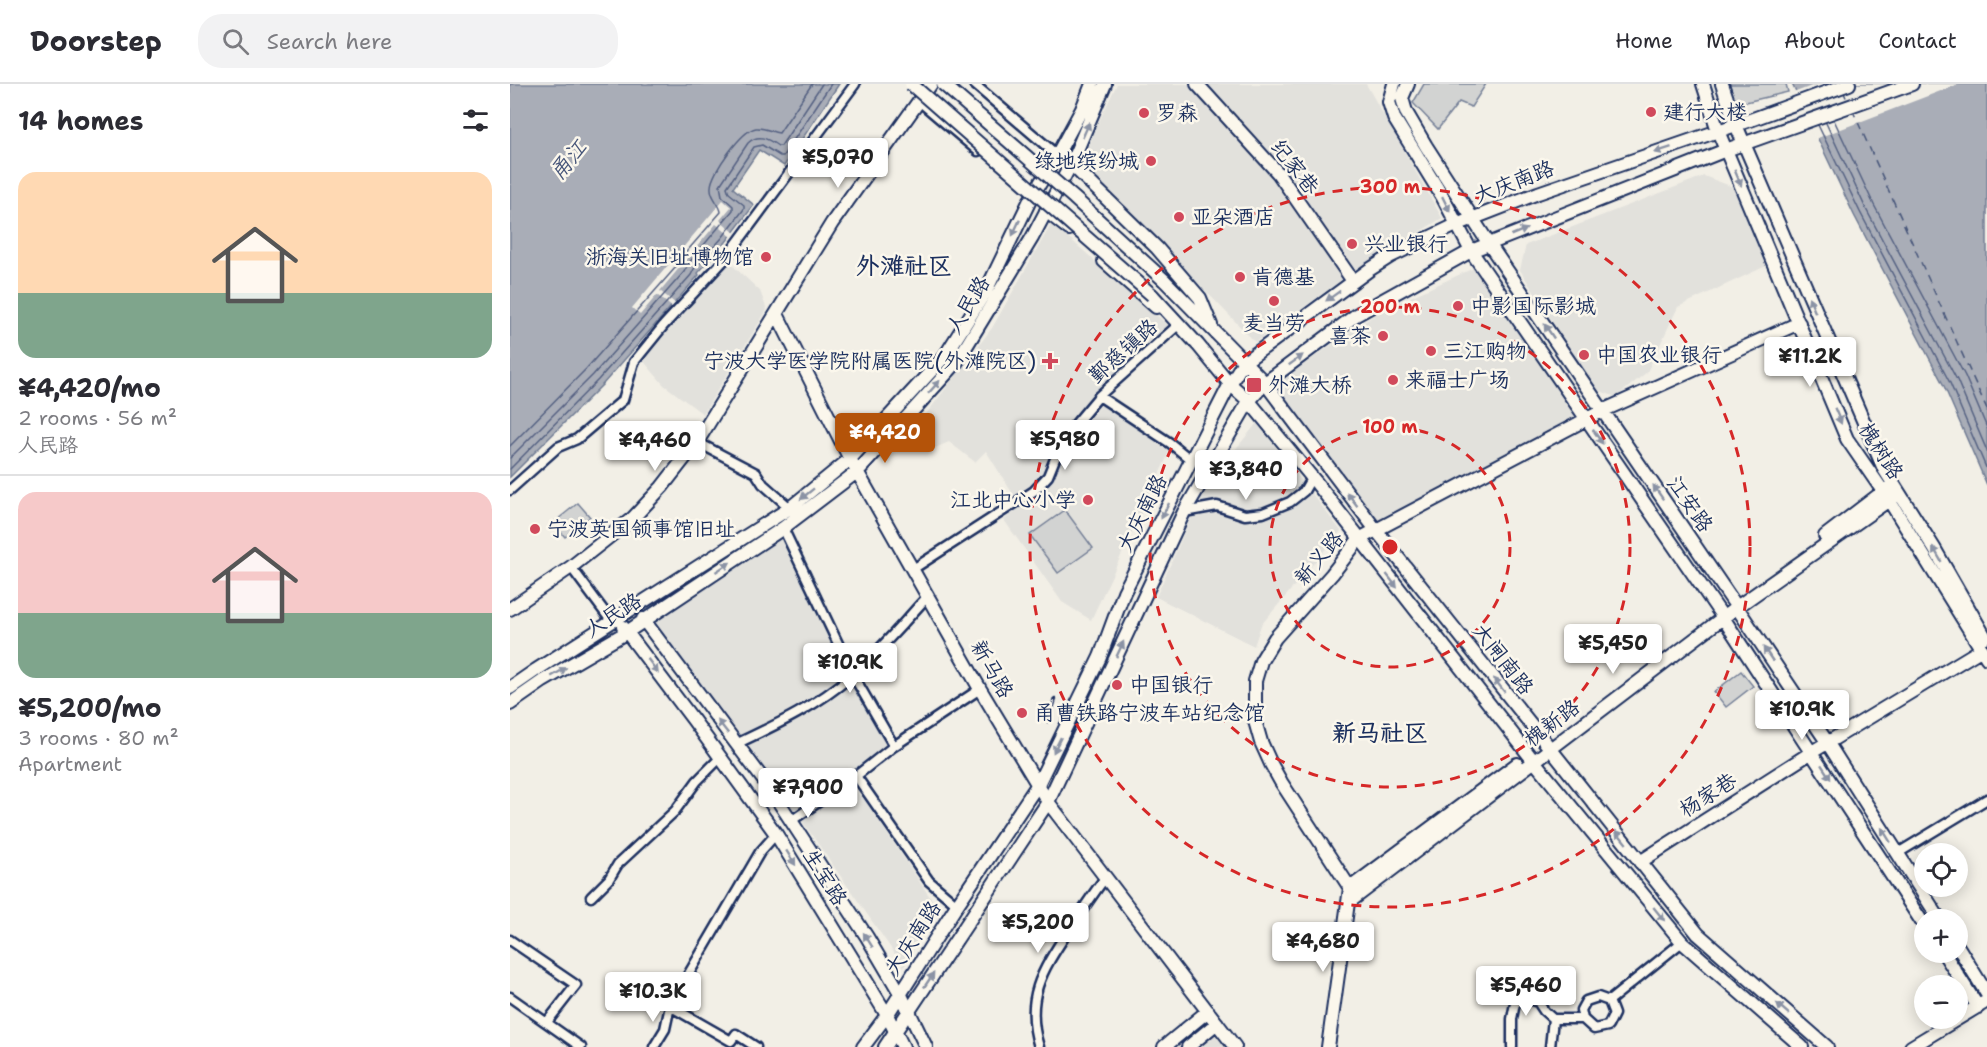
<!DOCTYPE html>
<html lang="en">
<head>
<meta charset="utf-8">
<style>
  body { margin:0; font-family:"Shantell Sans","LXGW WenKai TC",sans-serif; background:#f2f2f3; color:#2b2b33; height:100vh; display:flex; flex-direction:column; font-size:22px; white-space:nowrap }
  * { box-sizing:border-box; margin:0 }
  p { font-size:20px; color:#7c7c81 }
  .icon { flex:none; width:33px; height:33px; fill:none; stroke:currentColor; stroke-width:2; stroke-linecap:round; stroke-linejoin:round }
  .map { position:relative; flex:1; overflow:hidden }
  .side { display:flex; flex-direction:column; background:#fff; width:510px }
  .side>* { flex:none }
  .tools { position:absolute; left:1404px; top:759px; display:grid; gap:12px }
  .tools a { display:grid; place-items:center; width:54px; height:54px; border-radius:50%; background:#fff; box-shadow:0 3px 15px #0003; font-size:30px }
  .price { position:absolute; translate:-50% -51px; padding:0 14px; border-radius:6px; background:#fff; color:#222; font-size:20px; line-height:39px; filter:drop-shadow(0 2px 3px #0008) }
  .price::after { content:''; position:absolute; left:50%; top:36px; width:18px; height:14px; margin-left:-9px; background:inherit; clip-path:polygon(0 0,100% 0,50% 100%) }
  .price.current { background:#b45309; color:#fff }
  ul { padding:0; list-style:none }
  li { display:grid; align-content:center; gap:12px; height:318px; padding:0 18px }
  li+li { border-top:2px solid #e1e1e2 }
  li span { display:grid; place-items:center; height:186px; border-radius:18px; color:#555 }
  li>.icon { margin-inline-start:auto }
  span .icon { width:108px; height:108px; fill:#fffc; stroke-width:1 }
  li b { font-size:26px }
  h2 { display:flex; justify-content:space-between; align-items:center; height:72px; padding:0 18px; font-size:26px }
  header { display:flex; align-items:center; gap:36px; box-sizing:border-box; height:84px; padding:0 30px; background:#fff; border-bottom:2px solid #e1e1e2 }
  header strong { font-size:28px }
  nav { display:flex; gap:33px; margin-inline-start:auto; font-size:21px }
  .search { width:420px; height:54px; background:#f2f2f3; display:flex; align-items:center; gap:15px; box-sizing:border-box; padding:0 21px; border-radius:24px; color:#7c7c81; font-size:22px }
  main { display:flex; flex:1; min-height:0 }
  .map>svg:first-child { display:block }
  .built { fill:#e2e1dc }
  .green { fill:#d2d3d2; stroke:#768198; stroke-width:1.5 }
  .water { fill:#a9adb7; stroke:#707b93; stroke-width:1.5 }
  .pier { fill:#f2efe6 }
  .lines { fill:none; stroke-linecap:round; stroke-linejoin:round }
  .shore { stroke:#546182; stroke-width:1.5 }
  .ferry { stroke:#465579; stroke-width:1.5; stroke-dasharray:8 6; stroke-linecap:butt }
  .street-casing { stroke:#1b2f5e; stroke-width:13 }
  .secondary-casing { stroke:#1b2f5e; stroke-width:16 }
  .primary-casing { stroke:#1b2f5e; stroke-width:16 }
  .street { stroke:#fbf7ec; stroke-width:8 }
  .secondary { stroke:#fbf7ec; stroke-width:12 }
  .primary { stroke:#fbf7ec; stroke-width:12 }
  .rail-casing { stroke:#1b2f5e; stroke-width:4.5 }
  .rail { stroke:#fbf7ec; stroke-width:2; stroke-dasharray:7; stroke-linecap:butt }
  .primary-bridge-casing { stroke:#1b2f5e; stroke-width:16; stroke-linecap:butt }
  .primary-bridge { stroke:#fbf7ec; stroke-width:12 }
  .oneway { fill:#8b93a5 }
  .ring { fill:none; stroke:#d62828; stroke-width:3; stroke-dasharray:10 8 }
  .poi-dot { fill:#d1495b; stroke:#fbf7ec; stroke-width:2 }
  .labels { text-anchor:middle; dominant-baseline:central; stroke-width:5; stroke-linejoin:round; paint-order:stroke }
  .poi-label { font-size:21px; fill:#1b2f5e; stroke:#fbf7ec; text-anchor:start }
  .street-label { font-size:21px; fill:#1b2f5e; stroke:#fbf7ec }
  .water-label { font-size:22px; font-style:italic; fill:#465579; stroke:#fbf7ec }
  .quarter-label { font-size:24px; font-weight:bold; fill:#1b2f5e; stroke:#fbf7ec }
  .centre { fill:#d62828; stroke:#fbf7ec; stroke-width:3 }
  .ring-label { font-size:18px; text-anchor:middle; font-weight:bold; fill:#d62828; stroke:#fbf7ec; stroke-width:5; stroke-linejoin:round; paint-order:stroke }
</style>
</head>
<body>
<header>
<strong>Doorstep</strong>
<div class="search"><svg class="icon" aria-label="search" viewBox="0 0 24 24"><circle cx="10" cy="10" r="6"/><path d="M15 15l6 6"/></svg>Search here</div>
<nav><a>Home</a><a>Map</a><a>About</a><a>Contact</a></nav>
</header>
<main>
<section class="side">
<h2>14 homes<svg class="icon" aria-label="filters" viewBox="0 0 24 24"><path d="M4 7h16M4 17h16"/><circle cx="9" cy="7" r="2"/><circle cx="15" cy="17" r="2"/></svg></h2>
<ul>
<li><span style="background:linear-gradient(#ffd9b3 65%,#7fa58c 0)"><svg class="icon" aria-label="home" viewBox="0 0 24 24"><path d="M3 11l9-7 9 7M6 9v11h12V9"/></svg></span><div><b>¥4,420/mo</b><p>2 rooms · 56 m²</p><p>人民路</p></div></li>
<li><span style="background:linear-gradient(#f6c9c9 65%,#7fa58c 0)"><svg class="icon" aria-label="home" viewBox="0 0 24 24"><path d="M3 11l9-7 9 7M6 9v11h12V9"/></svg></span><div><b>¥5,200/mo</b><p>3 rooms · 80 m²</p><p>Apartment</p></div></li>
</ul>
</section>
<div class="map">
<svg width="1477" height="963" viewBox="0 0 1477 963">
  <rect width="100%" height="100%" fill="#f2efe6"/>
  <filter id="ink" filterUnits="userSpaceOnUse"><feTurbulence type="fractalNoise" baseFrequency=".0167" numOctaves="2"/><feDisplacementMap in="SourceGraphic" scale="12" xChannelSelector="R" yChannelSelector="G"/><feConvolveMatrix kernelMatrix="1 2 1 2 8 2 1 2 1" color-interpolation-filters="sRGB"/></filter>
  <g filter="url(#ink)">
    <path class="built" d="M607,0H856L932,134L833,195L745,258L660,170L568,81Z
      M1194,92L1223,103L1256,182L1168,223L1137,288L1106,313L1085,305L1010,186L1016,161Z
      M542,139L661,244L551,355L537,391L506,415L476,367L465,378L439,358L425,364L407,342L482,244Z
      M220,179L250,207L257,226L193,330L154,301L131,274Z
      M966,183L1070,334L868,441L766,300L870,227Z
      M593,319L660,367L581,536L552,518L494,436L543,396L553,366Z
      M747,339L831,447L751,541L744,562L646,513L694,404Z
      M271,452L346,608L377,660L366,672L333,693L356,718L426,822L394,883L290,734L139,535Z
      M705,944L719,963H683Z"/>
    <path class="green" d="M914,0H976L961,23L949,18L928,45L903,19Z
      M1216,0H1276L1278,8L1223,21Z
      M68,419L80,433L55,453L43,439Z
      M555,426L583,464L548,489L520,451Z
      M1231,587L1243,602L1216,623L1204,608Z"/>
    <path class="water" d="M0,0H329L274,82L249,66L223,104L244,121L216,158L188,189L189,191L93,300L0,393Z
      M1282,0H1477V401L1434,302L1344,131Z"/>
    <path class="pier" d="M1307,0H1449L1305,55L1283,9Z
      M213,116L221,123L210,136L225,149L222,153L206,140L150,207L166,220L163,224L147,211L130,231L122,224Z"/>
    <g class="lines">
      <path class="shore" d="M1324,36L1364,121L1455,292L1477,344
        M1316,39L1356,125L1447,296L1477,367
        M1308,41L1350,128L1440,299L1477,386
        M0,362L76,285L166,183L171,174L211,128C210,119 200,114 201,103C201,89 232,46 246,44C255,43 261,48 269,49L302,0
        M0,374L83,291L174,188L178,180L223,126V122L212,112L210,101L238,59C249,49 258,55 268,62H271L312,0
        M0,385L88,296L181,191L184,185L212,154L234,125V121L219,109L217,103L244,63L252,61L270,72H273L321,0"/>
      <path class="ferry" d="M1333,6L1337,16
        M1342,25L1477,325"/>
      <defs>
        <path id="street" d="M464,0L547,71
          M409,17L468,67
          M589,312L660,359L681,376
          M187,358L246,389L253,400L280,424
          M0,406L48,363L67,355L113,316L124,278L154,241L216,174L345,0
          M674,428L707,422L735,431L753,429L780,418L794,407L802,393
          M273,444L343,591L384,662
          M61,483L102,538
          M403,485L524,407L538,392L553,355L589,312L667,242
          M226,660C266,641 307,622 341,592C369,568 393,539 418,512
          M281,737L346,692
          M1388,769L1477,715
          M81,813L99,795L108,780L165,727L187,697L211,673
          M447,821L419,797L346,692L384,662L470,605
          M0,856L66,901L37,938
          M0,913L71,963
          M160,922L221,957L226,950L246,963
          M1073,935L1071,926L1076,917L1088,913L1099,917
          M144,963L155,945L160,922L250,768L266,750
          M529,963C514,914 532,887 558,847C570,830 582,811 595,794
          M1002,963V935L1005,919L1016,914L1028,918L1034,927L1043,935
          M1040,963L1043,935H1073L1084,945L1098,942L1104,930L1099,917L1172,858"/>
        <path id="secondary" d="M687,0L768,89L843,197
          M884,0L879,18L884,34L932,112L961,167L1210,529L1414,841
          M898,0L892,14L896,28L916,62L979,160L1224,519L1317,658L1430,836
          M1193,0L1208,47L1337,355L1379,416L1477,574
          M1212,0L1226,41L1374,385L1424,464L1475,553
          M267,230L340,375L470,605L538,718L725,963
          M1315,452L1383,400
          M0,525L61,483L123,434L152,403L187,358L322,139L421,0
          M133,535L261,706L357,853L390,909L416,963
          M113,543L184,637L266,750L377,931L393,963
          M0,604L26,586L280,424L340,375L435,272L477,205L520,116L547,71L572,25L582,0
          M0,620L33,597L117,548L273,444L348,387L446,279L522,154L561,80L595,0
          M1130,778L1302,668L1472,565
          M840,804L1007,680
          M838,819L1227,523L1389,409
          M1448,863L1477,910
          M1433,868L1468,923
          M654,963L698,927
          M678,963L707,939
          M818,963L840,804L771,698L761,680L751,658L745,637V597L751,577L765,554L822,490L849,455L1092,327L1289,239
          M1401,963L1477,917"/>
        <path id="primary" d="M561,80L647,164L690,214L701,241
          M536,127L559,145
          M594,177L646,223
          M654,196L755,299L866,446L1188,850L1317,963
          M642,211L688,261L720,300L739,317L805,397L1019,671L1172,858L1292,963
          M353,963L377,931L447,821L528,700L590,573L614,508L720,300L733,279L859,186L881,172L946,141L1028,109L1243,35L1339,0
          M375,963L538,718L674,428L739,317L755,299L846,231L961,167L1216,66L1402,0"/>
      </defs>
      <use href="#street" class="street-casing"/>
      <use href="#secondary" class="secondary-casing"/>
      <use href="#primary" class="primary-casing"/>
      <use href="#street" class="street"/>
      <use href="#secondary" class="secondary"/>
      <use href="#primary" class="primary"/>
      <defs>
        <path id="rail" d="M538,637L545,615"/>
      </defs>
      <use href="#rail" class="rail-casing"/>
      <use href="#rail" class="rail"/>
      <defs>
        <path id="primary-bridge" d="M401,0L642,211
          M433,0L564,114L654,196"/>
      </defs>
      <use href="#primary-bridge" class="primary-bridge-casing"/>
      <use href="#primary-bridge" class="primary-bridge"/>
    </g>
    <defs><path id="oneway-solid" d="M-6-.8H1V-3.2L6.5 0L1 3.2V.8H-6Z" transform="scale(1.5)"/></defs>
    <g class="oneway">
      <use href="#oneway-solid" transform="translate(576 46) rotate(-66)"/>
      <use href="#oneway-solid" transform="translate(1153 66) rotate(161)"/>
      <use href="#oneway-solid" transform="translate(1228 94) rotate(67)"/>
      <use href="#oneway-solid" transform="translate(936 120) rotate(64)"/>
      <use href="#oneway-solid" transform="translate(506 144) rotate(115)"/>
      <use href="#oneway-solid" transform="translate(1009 148) rotate(-22)"/>
      <use href="#oneway-solid" transform="translate(823 212) rotate(145)"/>
      <use href="#oneway-solid" transform="translate(1302 221) rotate(-113)"/>
      <use href="#oneway-solid" transform="translate(1039 247) rotate(-124)"/>
      <use href="#oneway-solid" transform="translate(786 276) rotate(-36)"/>
      <use href="#oneway-solid" transform="translate(424 303) rotate(-48)"/>
      <use href="#oneway-solid" transform="translate(1328 332) rotate(67)"/>
      <use href="#oneway-solid" transform="translate(1088 353) rotate(55)"/>
      <use href="#oneway-solid" transform="translate(1148 408) rotate(-125)"/>
      <use href="#oneway-solid" transform="translate(297 410) rotate(141)"/>
      <use href="#oneway-solid" transform="translate(842 415) rotate(-127)"/>
      <use href="#oneway-solid" transform="translate(655 427) rotate(117)"/>
      <use href="#oneway-solid" transform="translate(1427 470) rotate(-120)"/>
      <use href="#oneway-solid" transform="translate(213 483) rotate(-33)"/>
      <use href="#oneway-solid" transform="translate(882 497) rotate(52)"/>
      <use href="#oneway-solid" transform="translate(610 565) rotate(-65)"/>
      <use href="#oneway-solid" transform="translate(1258 570) rotate(-124)"/>
      <use href="#oneway-solid" transform="translate(143 582) rotate(53)"/>
      <use href="#oneway-solid" transform="translate(49 588) rotate(-30)"/>
      <use href="#oneway-solid" transform="translate(989 601) rotate(-128)"/>
      <use href="#oneway-solid" transform="translate(213 643) rotate(-128)"/>
      <use href="#oneway-solid" transform="translate(547 661) rotate(116)"/>
      <use href="#oneway-solid" transform="translate(1316 688) rotate(57)"/>
      <use href="#oneway-solid" transform="translate(1376 751) rotate(-122)"/>
      <use href="#oneway-solid" transform="translate(1111 753) rotate(-129)"/>
      <use href="#oneway-solid" transform="translate(281 774) rotate(58)"/>
      <use href="#oneway-solid" transform="translate(1149 830) rotate(51)"/>
      <use href="#oneway-solid" transform="translate(358 856) rotate(-122)"/>
      <use href="#oneway-solid" transform="translate(419 896) rotate(-56)"/>
      <use href="#oneway-solid" transform="translate(1273 925) rotate(-139)"/>
    </g>
  </g>
  <g class="ring">
    <circle cx="880" cy="463" r="120"/>
    <circle cx="880" cy="463" r="240"/>
    <circle cx="880" cy="463" r="360"/>
  </g>
  <g class="poi-dot">
    <circle cx="1141" cy="28" r="6"/>
    <circle cx="634" cy="29" r="6"/>
    <circle cx="641" cy="77" r="6"/>
    <circle cx="669" cy="133" r="6"/>
    <circle cx="842" cy="160" r="6"/>
    <circle cx="256" cy="173" r="6"/>
    <circle cx="730" cy="193" r="6"/>
    <circle cx="764" cy="217" r="6"/>
    <circle cx="948" cy="222" r="6"/>
    <circle cx="873" cy="252" r="6"/>
    <circle cx="921" cy="267" r="6"/>
    <circle cx="1074" cy="271" r="6"/>
    <path d="M537 268h6v6h6v6h-6v6h-6v-6h-6v-6h6z"/>
    <circle cx="883" cy="296" r="6"/>
    <rect x="736" y="293" width="16" height="16" rx="3"/>
    <circle cx="578" cy="416" r="6"/>
    <circle cx="25" cy="445" r="6"/>
    <circle cx="607" cy="601" r="6"/>
    <circle cx="512" cy="629" r="6"/>
  </g>
  <g class="labels">
    <g class="poi-label">
      <text x="1153" y="28">建行大楼</text>
      <text x="646" y="29">罗森</text>
      <text x="629" y="77" text-anchor="end">绿地缤纷城</text>
      <text x="681" y="133">亚朵酒店</text>
      <text x="854" y="160">兴业银行</text>
      <text x="244" y="173" text-anchor="end">浙海关旧址博物馆</text>
      <text x="742" y="193">肯德基</text>
      <text x="960" y="222">中影国际影城</text>
      <text x="764" y="239" text-anchor="middle">麦当劳</text>
      <text x="861" y="252" text-anchor="end">喜茶</text>
      <text x="933" y="267">三江购物</text>
      <text x="1086" y="271">中国农业银行</text>
      <text x="526" y="277" text-anchor="end">宁波大学医学院附属医院(外滩院区)</text>
      <text x="895" y="296">来福士广场</text>
      <text x="758" y="301">外滩大桥</text>
      <text x="566" y="416" text-anchor="end">江北中心小学</text>
      <text x="37" y="445">宁波英国领事馆旧址</text>
      <text x="619" y="601">中国银行</text>
      <text x="524" y="629">甬曹铁路宁波车站纪念馆</text>
    </g>
    <g class="street-label">
      <text transform="translate(785 83) rotate(52)">纪家巷</text>
      <text transform="translate(1004 98) rotate(-21)">大庆南路</text>
      <text transform="translate(458 221) rotate(-59)">人民路</text>
      <text transform="translate(613 267) rotate(-42)">鄞慈镇路</text>
      <text transform="translate(1371 367) rotate(57)">槐树路</text>
      <text transform="translate(1180 420) rotate(55)">江安路</text>
      <text transform="translate(632 429) rotate(-63)">大庆南路</text>
      <text transform="translate(809 474) rotate(-50)">新义路</text>
      <text transform="translate(103 531) rotate(-33)">人民路</text>
      <text transform="translate(993 575) rotate(52)">大闸南路</text>
      <text transform="translate(482 585) rotate(60)">新马路</text>
      <text transform="translate(1042 639) rotate(-37)">槐新路</text>
      <text transform="translate(1198 711) rotate(-32)">杨家巷</text>
      <text transform="translate(315 793) rotate(58)">生宝路</text>
      <text transform="translate(403 854) rotate(-57)">大庆南路</text>
    </g>
    <g class="water-label">
      <text transform="translate(58 76) rotate(-50)">甬江</text>
    </g>
    <g class="quarter-label">
      <text x="394" y="182">外滩社区</text>
      <text x="870" y="649">新马社区</text>
    </g>
  </g>
  <circle cx="880" cy="463" r="9" class="centre"/>
  <g class="ring-label">
    <text x="880" y="109">300 m</text>
    <text x="880" y="229">200 m</text>
    <text x="880" y="349">100 m</text>
  </g>
</svg>
<div class="tools">
<a><svg class="icon" aria-label="locate" viewBox="0 0 24 24"><circle cx="12" cy="12" r="6"/><path d="M12 2v4M12 18v4M2 12h4M18 12h4"/></svg></a>
<a>+</a>
<a>−</a>
</div>
<b class="price" style="left:328px;top:105px">¥5,070</b>
<b class="price" style="left:1300px;top:304px">¥11.2K</b>
<b class="price current" style="left:375px;top:380px">¥4,420</b>
<b class="price" style="left:555px;top:387px">¥5,980</b>
<b class="price" style="left:145px;top:388px">¥4,460</b>
<b class="price" style="left:736px;top:417px">¥3,840</b>
<b class="price" style="left:1103px;top:591px">¥5,450</b>
<b class="price" style="left:340px;top:610px">¥10.9K</b>
<b class="price" style="left:1292px;top:657px">¥10.9K</b>
<b class="price" style="left:298px;top:735px">¥7,900</b>
<b class="price" style="left:528px;top:870px">¥5,200</b>
<b class="price" style="left:813px;top:889px">¥4,680</b>
<b class="price" style="left:1016px;top:933px">¥5,460</b>
<b class="price" style="left:143px;top:939px">¥10.3K</b>
</div>
</main>
</body>
</html>
